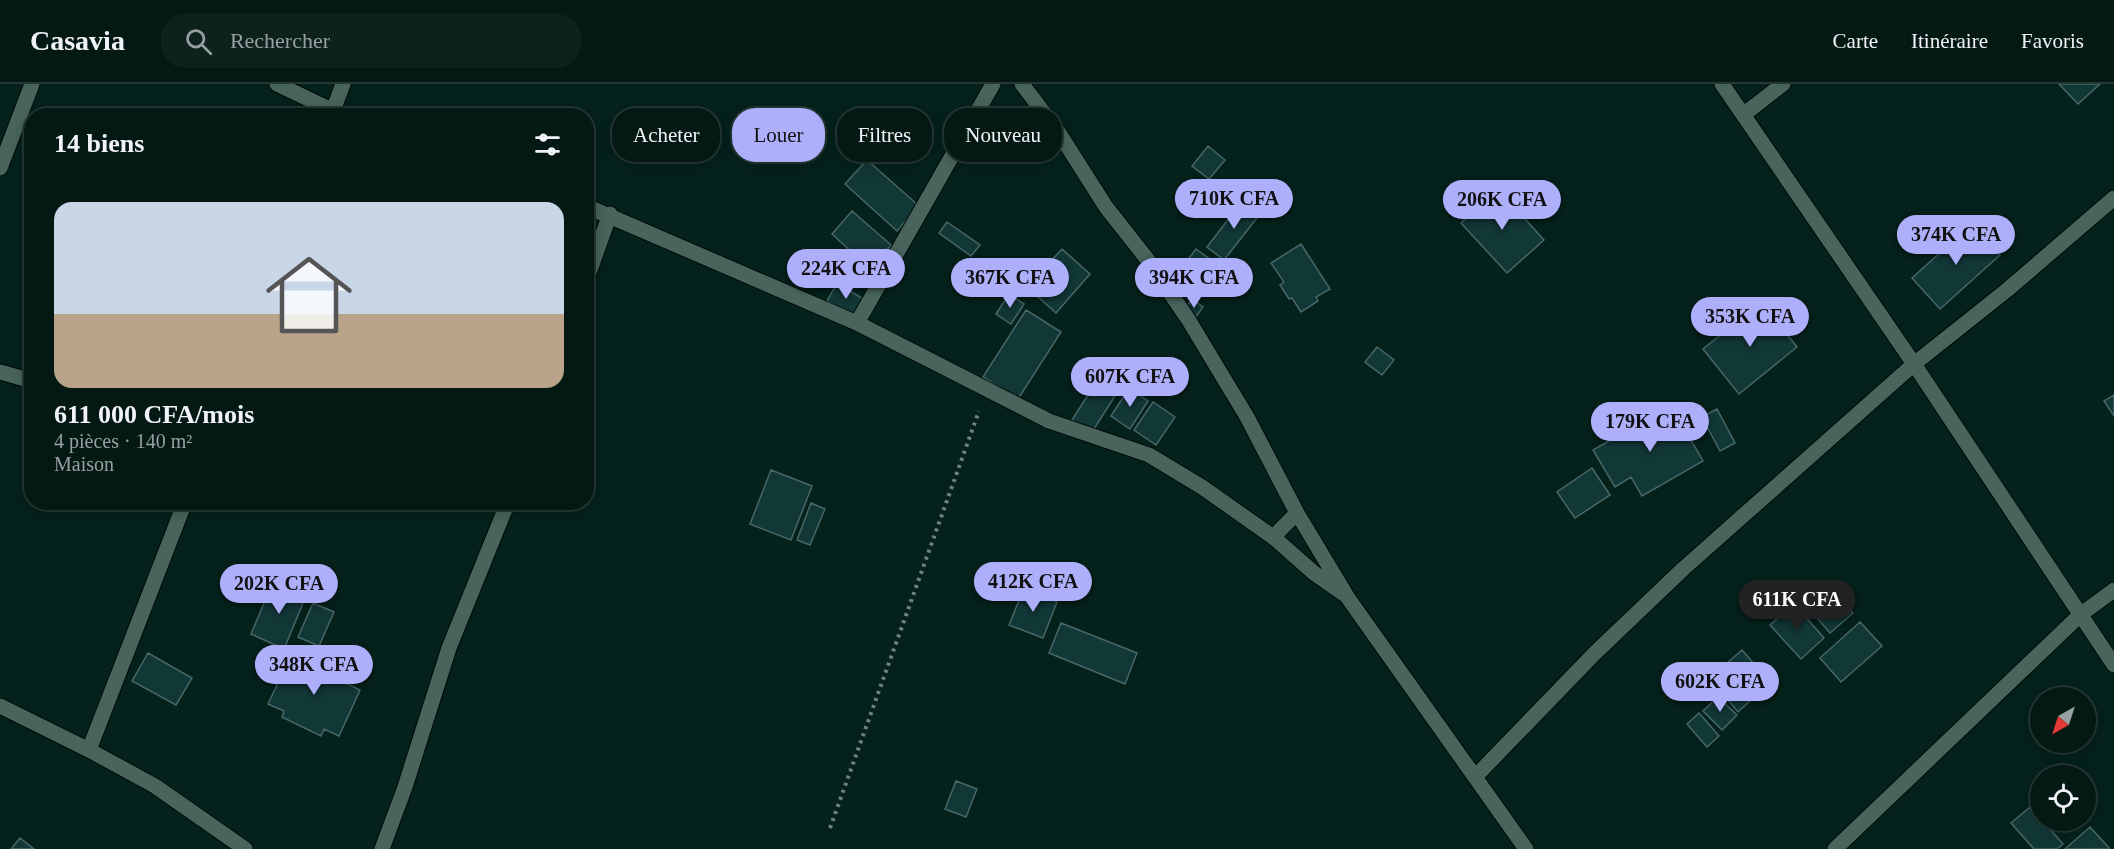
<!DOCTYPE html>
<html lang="fr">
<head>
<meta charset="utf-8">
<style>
  body { margin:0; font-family:Georgia,serif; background:#0d221d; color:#f1f3f6; height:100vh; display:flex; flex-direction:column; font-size:22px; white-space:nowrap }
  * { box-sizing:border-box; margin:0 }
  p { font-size:20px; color:#97a0a0 }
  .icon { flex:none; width:33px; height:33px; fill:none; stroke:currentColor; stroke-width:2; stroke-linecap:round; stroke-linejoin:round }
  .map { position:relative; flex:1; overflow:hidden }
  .details { position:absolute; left:24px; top:24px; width:570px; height:402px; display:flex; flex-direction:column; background:#041914; border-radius:24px; box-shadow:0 3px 15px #0003,0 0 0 2px #253834 }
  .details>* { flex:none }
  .hud { position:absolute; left:612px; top:24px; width:570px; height:54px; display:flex; gap:12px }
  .needle { width:39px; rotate:219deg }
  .tools { position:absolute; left:2030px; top:603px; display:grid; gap:12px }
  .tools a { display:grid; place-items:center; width:66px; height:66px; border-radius:50%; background:#041914; box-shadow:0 3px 15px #0003,0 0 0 2px #253834; font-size:30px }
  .price { position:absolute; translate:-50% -51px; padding:0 14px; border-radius:21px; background:#adaffb; color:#111; font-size:20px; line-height:39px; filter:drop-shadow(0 2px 3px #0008) }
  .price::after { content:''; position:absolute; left:50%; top:36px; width:18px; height:14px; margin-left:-9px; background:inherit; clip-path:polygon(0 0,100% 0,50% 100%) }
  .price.active { background:#222; color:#fff }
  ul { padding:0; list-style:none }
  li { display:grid; align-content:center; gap:12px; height:318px; padding:0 30px }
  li+li { border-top:2px solid #253834 }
  li span { display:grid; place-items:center; height:186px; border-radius:18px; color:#555 }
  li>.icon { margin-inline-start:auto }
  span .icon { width:108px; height:108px; fill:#fffc; stroke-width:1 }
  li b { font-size:26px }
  h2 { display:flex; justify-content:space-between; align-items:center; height:72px; padding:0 30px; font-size:26px }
  .pill { padding:0 21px; border-radius:24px; background:#041914; box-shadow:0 3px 15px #0003,0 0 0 2px #253834; font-size:21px; line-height:54px }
  .pill.active { background:#adaffb; color:#111 }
  header { display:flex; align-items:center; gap:36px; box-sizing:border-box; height:84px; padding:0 30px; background:#041914; border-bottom:2px solid #253834 }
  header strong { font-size:28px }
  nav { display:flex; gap:33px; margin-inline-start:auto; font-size:21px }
  .search { width:420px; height:54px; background:#0d221d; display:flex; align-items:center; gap:15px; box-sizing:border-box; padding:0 21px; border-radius:24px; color:#97a0a0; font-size:22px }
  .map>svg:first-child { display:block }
  .building { fill:#123737; stroke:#486767; stroke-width:1.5 }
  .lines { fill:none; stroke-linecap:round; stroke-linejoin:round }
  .street-casing { stroke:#000a06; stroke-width:17 }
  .path { stroke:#6e837e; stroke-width:4; stroke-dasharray:3 4.5; stroke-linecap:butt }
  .street { stroke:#48645c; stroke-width:15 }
</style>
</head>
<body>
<header>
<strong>Casavia</strong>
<div class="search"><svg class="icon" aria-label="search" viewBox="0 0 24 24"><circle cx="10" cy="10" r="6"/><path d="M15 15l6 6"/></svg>Rechercher</div>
<nav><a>Carte</a><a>Itinéraire</a><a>Favoris</a></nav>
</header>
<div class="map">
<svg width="2114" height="765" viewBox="0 0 2114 765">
  <rect width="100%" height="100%" fill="#05211b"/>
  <path class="building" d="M2059,0H2100L2078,20Z
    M1208,62L1225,76L1209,95L1192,82Z
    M867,76L919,122L897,147L845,100Z
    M1498,105L1544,156L1507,189L1461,139Z
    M1243,116L1260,130L1224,176L1207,163Z
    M852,127L891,161L870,185L832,150Z
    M947,138L980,161L971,172L939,149Z
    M1972,140L2000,171L1940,225L1912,194Z
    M1301,160L1330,205L1316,213L1318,217L1301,228L1292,214L1289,215L1280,201L1284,198L1271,179Z
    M1062,165L1090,190L1056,229L1027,203Z
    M1196,165L1218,181L1195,211L1174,194Z
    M837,199L865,216L855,233L827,217Z
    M1009,210L1024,220L1011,240L996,230Z
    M1192,215L1203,223L1195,234L1184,226Z
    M1761,218L1797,263L1739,310L1703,265Z
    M1026,226L1061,248L1018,315L983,293Z
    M1377,263L1394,276L1382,291L1365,278Z
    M1102,289L1122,301L1092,348L1072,336Z
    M1129,304L1148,317L1130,345L1111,332Z
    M2114,311V332L2104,317Z
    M1153,318L1175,333L1156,361L1134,346Z
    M1671,321L1703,377L1642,412L1631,393L1615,403L1593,366Z
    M1717,325L1735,359L1720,367L1702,333Z
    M1592,384L1610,411L1575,434L1557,408Z
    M771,386L812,402L791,456L750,440Z
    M811,419L825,425L810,461L797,456Z
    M273,498L306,512L284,565L251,550Z
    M1024,504L1057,518L1043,554L1009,541Z
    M1834,508L1853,529L1830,549L1812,528Z
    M313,519L334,528L319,562L298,553Z
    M1794,520L1824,554L1801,575L1770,541Z
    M1860,538L1882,562L1841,598L1820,574Z
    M1061,539L1137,569L1125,600L1049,569Z
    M1742,566L1768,596L1753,609L1727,579Z
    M293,567L340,589L337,595L360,606L339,652L324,645L321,652L282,633L284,627L268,620Z
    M148,569L192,594L176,621L132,597Z
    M1728,593L1750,617L1738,628L1717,603Z
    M1718,613L1737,631L1722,646L1703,627Z
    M1699,629L1719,652L1707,663L1687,640Z
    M956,697L977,705L966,733L945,725Z
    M2030,723L2040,736H2042L2063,760L2057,765H2034L2011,739Z
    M2090,743L2110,765H2065Z
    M20,754L34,765H11Z"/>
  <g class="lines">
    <defs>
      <path id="street" d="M277,0L344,32
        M1022,0L1059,49L1106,123L1147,175L1188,235L1247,333L1297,429L1348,514L1526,765
        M1722,0L1914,280L2114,581
        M1743,31L1783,0
        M331,32L343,0
        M0,84L32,0
        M586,122L857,239L1049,337L1149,371L1202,403L1273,453L1314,489L1344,510
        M586,197L610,130
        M857,239L993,0
        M0,288L32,297
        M1273,453L1297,429
        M0,622L89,666L155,702L245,765
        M89,666L185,418
        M1476,692L1595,569L1683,485L1914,280L2007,206L2114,114
        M382,765L405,703L449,564L508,418
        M1835,765L2080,531L2114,506"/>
    </defs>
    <use href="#street" class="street-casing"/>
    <path class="path" d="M830,744L979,327"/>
    <use href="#street" class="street"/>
  </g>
</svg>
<div class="tools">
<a><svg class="needle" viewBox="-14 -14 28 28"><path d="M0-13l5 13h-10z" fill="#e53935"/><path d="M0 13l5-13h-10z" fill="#97a0a0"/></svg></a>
<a><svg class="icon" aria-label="locate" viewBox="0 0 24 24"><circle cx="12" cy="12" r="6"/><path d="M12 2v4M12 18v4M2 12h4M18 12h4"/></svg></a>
</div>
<b class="price" style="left:1234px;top:146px">710K CFA</b>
<b class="price" style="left:1502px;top:147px">206K CFA</b>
<b class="price" style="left:1956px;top:182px">374K CFA</b>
<b class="price" style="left:846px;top:216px">224K CFA</b>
<b class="price" style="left:1010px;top:225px">367K CFA</b>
<b class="price" style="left:1194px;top:225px">394K CFA</b>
<b class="price" style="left:1750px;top:264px">353K CFA</b>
<b class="price" style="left:1130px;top:324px">607K CFA</b>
<b class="price" style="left:1650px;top:369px">179K CFA</b>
<b class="price" style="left:1033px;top:529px">412K CFA</b>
<b class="price" style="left:279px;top:531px">202K CFA</b>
<b class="price active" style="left:1797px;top:547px">611K CFA</b>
<b class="price" style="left:314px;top:612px">348K CFA</b>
<b class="price" style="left:1720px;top:629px">602K CFA</b>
<div class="hud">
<a class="pill">Acheter</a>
<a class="pill active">Louer</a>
<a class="pill">Filtres</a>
<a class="pill">Nouveau</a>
</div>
<section class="details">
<h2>14 biens<svg class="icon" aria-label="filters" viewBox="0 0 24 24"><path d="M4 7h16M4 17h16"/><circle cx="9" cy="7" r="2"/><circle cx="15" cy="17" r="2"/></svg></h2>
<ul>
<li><span style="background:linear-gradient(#c9d6e8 60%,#b9a48a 0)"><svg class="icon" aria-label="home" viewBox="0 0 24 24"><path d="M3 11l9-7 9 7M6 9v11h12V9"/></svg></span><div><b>611 000 CFA/mois</b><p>4 pièces · 140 m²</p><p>Maison</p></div></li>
</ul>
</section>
</div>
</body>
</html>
